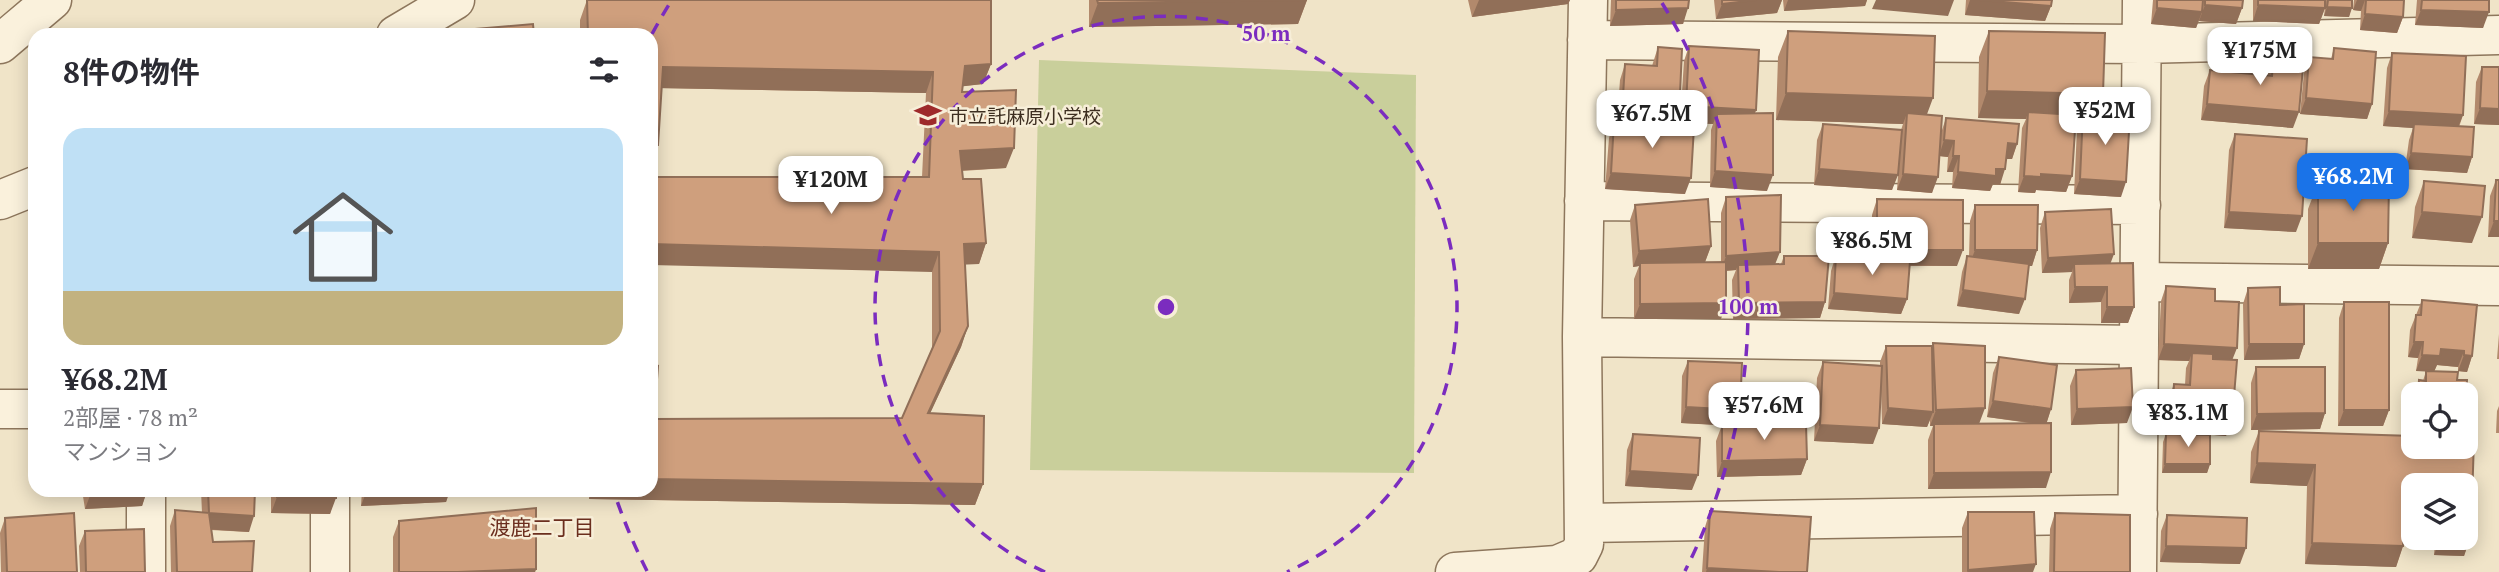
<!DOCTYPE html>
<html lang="ja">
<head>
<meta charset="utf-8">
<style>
  body { margin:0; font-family:"PT Serif","Noto Sans JP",serif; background:#f2f2f3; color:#2b2b33; height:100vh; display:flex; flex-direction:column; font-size:26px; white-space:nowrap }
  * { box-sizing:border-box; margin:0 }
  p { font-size:23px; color:#7c7c81 }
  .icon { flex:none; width:38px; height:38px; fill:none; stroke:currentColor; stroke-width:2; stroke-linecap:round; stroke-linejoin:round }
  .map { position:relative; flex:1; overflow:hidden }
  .side { position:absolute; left:28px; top:28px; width:630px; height:469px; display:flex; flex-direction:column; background:#fff; border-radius:21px; box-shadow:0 4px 18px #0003 }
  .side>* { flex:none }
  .buttons { position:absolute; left:2401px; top:382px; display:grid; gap:14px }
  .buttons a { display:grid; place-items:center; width:77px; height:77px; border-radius:14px; background:#fff; box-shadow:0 4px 18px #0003; font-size:35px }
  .price { position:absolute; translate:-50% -60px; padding:0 16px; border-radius:14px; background:#fff; color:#222; font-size:23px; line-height:46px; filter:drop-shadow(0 2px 4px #0008) }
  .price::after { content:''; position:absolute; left:50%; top:42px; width:21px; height:16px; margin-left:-10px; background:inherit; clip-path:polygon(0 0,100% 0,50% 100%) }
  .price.current { background:#1a73e8; color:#fff }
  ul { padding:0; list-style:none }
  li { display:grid; align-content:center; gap:14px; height:371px; padding:0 35px }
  li span { display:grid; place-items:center; height:217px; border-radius:21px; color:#555 }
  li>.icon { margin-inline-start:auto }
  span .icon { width:126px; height:126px; fill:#fffc; stroke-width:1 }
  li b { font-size:30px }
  h2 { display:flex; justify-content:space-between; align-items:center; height:84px; padding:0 35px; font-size:30px }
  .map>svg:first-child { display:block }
  .green { fill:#c9cf9b }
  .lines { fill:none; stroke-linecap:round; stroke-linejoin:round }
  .minor-casing { stroke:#8d765c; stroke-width:41 }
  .minor { stroke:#faf1dc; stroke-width:38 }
  .wall { fill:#b2896c; fill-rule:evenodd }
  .shaded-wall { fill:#916f58 }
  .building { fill:#cf9f7d; stroke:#916f58; stroke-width:2 }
  .ring { fill:none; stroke:#7b2cbf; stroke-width:3.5; stroke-dasharray:12 9 }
  .labels { text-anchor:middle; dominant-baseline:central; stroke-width:5; stroke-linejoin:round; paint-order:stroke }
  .poi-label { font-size:19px; fill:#3d2e20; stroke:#f7eed8; text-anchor:start }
  .neighbourhood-label { font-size:21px; fill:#6b2e1e; stroke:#f7eed8 }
  .centre { fill:#7b2cbf; stroke:#f7eed8; stroke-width:3.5 }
  .ring-label { font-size:21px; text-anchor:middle; font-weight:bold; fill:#7b2cbf; stroke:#f7eed8; stroke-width:5; stroke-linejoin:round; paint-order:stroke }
</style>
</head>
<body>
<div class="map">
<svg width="2499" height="572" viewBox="0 0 2499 572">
  <rect width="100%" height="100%" fill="#f0e4c8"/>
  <path class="green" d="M1039,60L1416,75L1414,473L1030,470Z"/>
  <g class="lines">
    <defs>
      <path id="minor" d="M396,35L455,0
        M1587,40L2142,44L2499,35
        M0,44L52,0
        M0,200L35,186
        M1584,201L2141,205
        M2140,282L2499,286
        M1582,337L2138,345
        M0,409H35
        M1585,523L2138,514
        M146,572V490
        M330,572V490
        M1455,572L1557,565L1578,556L1584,544L1582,337L1588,0
        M2137,572L2142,0"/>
    </defs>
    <use href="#minor" class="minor-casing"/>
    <use href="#minor" class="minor"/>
  </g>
  <path class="wall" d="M587,0L991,64L983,84L963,86L962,92L1006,168L962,171L963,179L986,243L979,264H965L968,326L961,347L930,413L983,484L975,505L589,499V490H651L654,419L902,418L932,348V272L922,177L926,93L661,88L651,35H580V20Z
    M1089,0H1307L1298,24L1089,27Z
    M1468,0H1570L1568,4L1472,17Z
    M1611,0H1689L1683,24L1610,26Z
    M1714,0H1782L1777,13L1716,19Z
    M1783,0H1867L1865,6L1784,11Z
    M1966,0H2052L2051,6L2045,21L1965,15Z
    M2153,0H2243L2242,8L2236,24L2199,21V20L2196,28L2151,24Z
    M2253,0H2352L2349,17L2324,16L2325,8L2319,24L2253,21Z
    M2354,0H2404L2403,17L2397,33L2360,30L2361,11L2353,10Z
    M2417,0H2489L2483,28L2415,25Z
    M1788,31L1927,115L1941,133L1946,118L2017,144L2012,159H2006L2000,185L1993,184L1990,191L1952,188L1953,172H1947L1948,157L1939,156L1932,193L1897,190L1900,147L1892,190L1814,185L1817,140L1823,124L1901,130L1903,124L1776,120L1778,57Z
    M1989,31L2096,113L2121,197L2074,194L2077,128L2081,120H2076L2072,176L2066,192L2036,190L2035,193L2018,192L2022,128L2026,119L1978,118L1979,57Z
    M1689,46L1756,110L1755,113L1767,191L1710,187L1711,130L1713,124L1680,122L1684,61Z
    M1658,47L1675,126L1685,194L1605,189L1609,138L1614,122H1617L1620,80L1625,64L1652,66Z
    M2334,48L2372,104L2367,119L2300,114L2304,73L2309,57L2331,59Z
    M2392,53L2463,115L2459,127L2472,157L2467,173L2405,169L2409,140L2413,128L2383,126L2387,68Z
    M2274,54L2293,128L2201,120L2204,86L2210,70L2268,76V70Z
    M2482,67H2499V125L2474,124L2476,82Z
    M2235,134L2296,232L2224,228L2229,150Z
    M2496,180H2499V237H2488L2490,196Z
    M2424,181L2472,243L2412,238L2415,207Z
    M2318,183L2388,243L2379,269H2308V209Z
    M1726,197L1775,264H1781L1784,256L1825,302L1820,318L1733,319L1732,280L1736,270L1726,271L1721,319H1634V279L1639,266L1633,267L1630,220L1635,205L1711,246L1705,262H1721V213Z
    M1877,199L1957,266H1910L1907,299L1901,314L1828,309L1831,271L1836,255L1871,258L1872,215Z
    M1975,205L2037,250L2032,266H2029L2019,314L1957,306L1962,272L1967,256L1969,257L1970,221Z
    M2045,212L2110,263L2134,307L2128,323H2101V302L2069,303V280L2072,272L2042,273L2040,228Z
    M2166,286L2215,301L2232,360V420L2226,436L2166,431L2168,400L2174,384L2185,385L2186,368L2189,361L2158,360L2161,301Z
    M2248,288L2280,305L2304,344L2299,359L2244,360L2243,304Z
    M2422,300L2472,356L2467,372L2458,371V367L2437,365L2434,371L2457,380L2466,394H2414L2419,380L2423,381L2426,371H2416L2418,358L2408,357L2410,330Z
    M2344,302L2389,410L2383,426H2338L2339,318Z
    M2499,334V359H2497Z
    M1933,343L1979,424H2035L1987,417L1993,373L1999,357L2051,409L2046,424V488L1928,489V440L1933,426H1930V420L1927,427L1882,424L1881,390L1873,444L1814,441L1817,378L1823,362L1880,365V362L1886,346L1932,347Z
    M1688,361L1734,425L1807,459L1801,475L1717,477L1716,441L1722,425L1681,423L1682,376Z
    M2256,367L2325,413L2320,429L2251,430V383Z
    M2076,370L2127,423L2071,425L2070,386Z
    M2413,402V435H2411Z
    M2499,406V433H2496L2497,411Z
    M2259,431L2413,436V446H2466V438H2474L2471,535L2464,556L2434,555L2435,542L2403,541V546L2396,567L2305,564L2307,486L2250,483L2251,452ZM2413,485H2466V537H2413Z
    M1633,434L1692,490L1625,486L1627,450Z
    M2166,434L2210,464L2207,473H2162L2163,442Z
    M82,490H147L142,506L85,509Z
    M201,490H255L249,532L211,530L213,542L252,572H171L170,526L175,510L202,513Z
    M271,490H336L330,514L271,513Z
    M362,490H529L527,496L449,493L446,502L361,506Z
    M1710,511L1807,572H1702L1705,527Z
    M1968,512L2033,572H1962V528Z
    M2055,513L2130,572H2049L2050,529Z
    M2167,515L2240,564L2160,562L2161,531Z
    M5,518L77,572H1L0,533Z
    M399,521L536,569L535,572H393V537Z
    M85,531L145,572H80L79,546Z"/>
  <path class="shaded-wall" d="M1307,0L1298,24L1089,27L1098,3Z
    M1479,0H1570L1568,4L1472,17Z
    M1756,0H1782L1777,13L1716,19L1722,4Z
    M1788,0H1867L1865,6L1784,11Z
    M1876,0H1954L1948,16L1872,9Z
    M1970,0H1980L2051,6L2045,21L1965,15Z
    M2357,0H2365L2361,11L2353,10Z
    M2205,5L2242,8L2236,24L2199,21Z
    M2258,5L2325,8L2319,24L2253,21Z
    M2327,7L2352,8L2349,17L2324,16Z
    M1688,8L1683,24L1610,26L1616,10Z
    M2157,8L2202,12L2196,28L2151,24Z
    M2421,10L2489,12L2483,28L2415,25Z
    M2365,14L2403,17L2397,33L2360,30Z
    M991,64L983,84L957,87L965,66Z
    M663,67L933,72L926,93L655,88Z
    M1987,91L2103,94L2094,120L2083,112L2081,120L2027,119L2028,112L2026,119L1978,118Z
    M1786,93L1933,98L1923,125L1907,113L1903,124L1776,120Z
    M2306,98L2372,104L2367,119L2300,114Z
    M2207,104L2299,112L2293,128L2201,120Z
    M1686,106L1756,110L1750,126L1717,114L1713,124L1680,122Z
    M2480,108L2499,109V125L2474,124Z
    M2389,111L2463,115L2457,130L2414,124L2413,128L2383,126Z
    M1622,112L1679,116L1673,132L1617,128Z
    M1944,140L1954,141L1948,157L1939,156Z
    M2008,143L2017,144L2012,159H2002Z
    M651,145H658L651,165Z
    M1014,148L1006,168L952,171L960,151Z
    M2411,153L2472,157L2467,173L2405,169Z
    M1953,156H1959L1953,172H1947Z
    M1819,169L1898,175L1892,190L1814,185Z
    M1996,169H2005L2000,185L1993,184L1990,191L1952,188L1958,172Z
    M1715,171L1773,175L1767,191L1710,187Z
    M1611,173L1691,178L1685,194L1605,189Z
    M1903,174L1938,177L1932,193L1897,190Z
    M2041,174L2072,176L2066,192L2036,190L2035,193L2018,192L2024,176Z
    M2080,179L2126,182L2121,197L2074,194Z
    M2229,212L2302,216L2296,232L2224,228Z
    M2422,212L2482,217L2472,243L2412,238Z
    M2494,221H2499V237H2488Z
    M986,243L979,264L956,265L964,244Z
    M2318,243H2388L2379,269H2308Z
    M651,244L939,252L932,272L651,265Z
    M1711,246L1705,262L1640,263L1639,266L1633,267L1639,251Z
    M1877,250H1963L1957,266L1871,265Z
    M1975,250H2037L2032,266H1969Z
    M1780,252L1774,267L1738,265L1736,270L1721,271L1726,256Z
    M2114,254L2108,270L2074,264L2072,272L2042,273L2048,258Z
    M2075,287H2107L2101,302L2069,303Z
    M1963,290L2025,299L2019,314L1957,306Z
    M1834,293L1907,299L1901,314L1828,309Z
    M1825,302L1820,318L1733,319L1739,303Z
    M1726,303L1721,319H1634L1640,304Z
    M2107,307H2134L2128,323H2101Z
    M968,326L961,347L921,433L928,413Z
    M2414,342H2423L2418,358L2408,357Z
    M2164,344L2237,348L2231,363L2192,353L2189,361L2158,360Z
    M2249,344H2304L2299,359L2244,360Z
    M2441,349L2464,351L2458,367L2437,365L2434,372L2416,371L2422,355Z
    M2464,355L2472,356L2467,372L2458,371Z
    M1993,401L2051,409L2046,425L1987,417Z
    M1686,407L1740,410L1734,426L1681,423Z
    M2133,407L2127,423L2071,425L2077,409Z
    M1888,408L1933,412L1927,427L1882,424Z
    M1985,408L1979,424L1930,426L1936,410Z
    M2344,410H2389L2383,426H2338Z
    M2325,413L2320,429L2251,430L2257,414Z
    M2172,415L2232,420L2226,436L2166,431Z
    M1820,425L1879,428L1873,444L1814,441Z
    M1807,459L1801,475L1717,477L1722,461Z
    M2257,463L2315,465L2307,486L2250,483Z
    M2165,464H2210L2207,473H2162Z
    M1630,471L1698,475L1692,490L1625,486Z
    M2051,472L2046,488L1928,489L1934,473Z
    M651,479L983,484L975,505L589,499L592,490H651Z
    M367,490H529L527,496L449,493L446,502L361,506Z
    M147,491L142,506L85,509L91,493Z
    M277,497L336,498L330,514L271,513Z
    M209,513L254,516L249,532L203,529Z
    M2404,520L2413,521V537H2437L2435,542L2397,541Z
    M2466,535H2471L2464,556L2434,555L2441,537H2466Z
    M2312,543L2403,546L2396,567L2305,564Z
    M2166,546L2246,548L2240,564L2160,562Z
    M2036,564L2033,572H1967L1968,570Z
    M1707,568L1779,572H1706Z
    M536,569L535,572H458Z"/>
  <path class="building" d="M587,0H991V64L965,66L962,92L1016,90L1014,148L960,151L963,179H981L986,243L964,244L968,326L928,413L984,416L983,484L651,479V367L658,366L654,419L902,418L940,331L939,252L651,244V177H929L933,72L663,67L658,145H651V35H588Z
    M1097,0H1307L1098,3Z
    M1616,0H1689L1688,8L1616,10Z
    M1722,0H1756L1722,4Z
    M1980,0H2052L2051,6Z
    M2157,0H2203L2202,12L2157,8Z
    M2205,0H2243L2242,8L2205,5Z
    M2258,0H2325V8L2258,5Z
    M2328,0H2352V8L2327,7Z
    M2366,0H2404L2403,17L2365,14Z
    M2422,0H2489V12L2421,10Z
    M533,24L534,35H464V30Z
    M1788,31L1935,36L1933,98L1786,93Z
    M1989,31L2105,33L2103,94L1987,91Z
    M1689,46L1759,50L1756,110L1686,106Z
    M1658,47L1682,49L1679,116L1622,112L1625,64L1657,66Z
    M2334,48L2376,52L2372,104L2306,98L2309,57L2333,59Z
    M2392,53L2466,56L2463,115L2389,111Z
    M2274,54L2304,57L2299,112L2207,104L2210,70L2272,76Z
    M2482,67H2499V109L2480,108Z
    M2028,112L2076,115L2072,176L2041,174V177L2024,176Z
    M2083,112L2130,115L2126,182L2080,179Z
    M1773,113V175L1715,171L1717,114Z
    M1907,113L1942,116L1938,177L1903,174Z
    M1946,118L2019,124L2017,144L2008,143L2005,169H1996V176L1958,172L1959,156H1953L1954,141L1944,140Z
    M1614,122L1694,127L1691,178L1611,173Z
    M1823,124L1902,130L1898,175L1819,169Z
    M2414,124L2474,127L2472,157L2411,153Z
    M2235,134L2307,139L2302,216L2229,212Z
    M2496,180H2499V221H2494Z
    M2424,181L2485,186L2482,217L2422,212Z
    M2318,183H2389L2388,243H2318Z
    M1781,195L1780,252L1726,256V197Z
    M1708,199L1711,246L1639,251L1635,205Z
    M1877,199L1963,200V250H1877Z
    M1975,205H2038L2037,250H1975Z
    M2111,209L2114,254L2048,258L2045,212Z
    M1836,255L1910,261L1907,299L1834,293Z
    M1784,256H1829L1825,302L1739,303L1738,265L1784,264Z
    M1967,256L2029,264L2025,299L1963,290Z
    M1726,262V303L1640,304V263Z
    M2133,263L2134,307H2107V287H2075L2074,264Z
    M2166,286L2215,289V301L2239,302L2237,348L2164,344Z
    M2280,287V305L2304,304V344H2249L2248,288Z
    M2422,300L2477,305L2472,356L2464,355V351L2441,349L2440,356L2422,355L2423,342H2414L2416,315H2421Z
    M2344,302H2389V410H2344Z
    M1933,343L1985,346V408L1936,410Z
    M1886,346H1932L1933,412L1888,408Z
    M2192,353L2213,354V359L2237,360L2232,420L2172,415L2174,384L2190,385Z
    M1999,357L2057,365L2051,409L1993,401Z
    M1688,361L1742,363L1740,410L1686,407Z
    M1823,362L1882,366L1879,428L1820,425Z
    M2256,367H2325V413L2257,414Z
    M2131,368L2133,407L2077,409L2076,370Z
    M2426,371L2458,372L2457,380H2467L2466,401V394H2418L2419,380L2426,381Z
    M2051,423V472L1934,473V424Z
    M1806,424L1807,459L1722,461V425Z
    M2259,431L2413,436V446H2466V438H2474L2471,535H2466V485H2413V521L2404,520L2403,546L2312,543L2315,465L2257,463Z
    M1633,434L1700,438L1698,475L1630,471Z
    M2166,434L2210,435V464H2165Z
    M90,490H147L91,493Z
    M208,490H255L254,516L209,513L213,542L254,541L252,572H177L175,510L209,513Z
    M277,490H336V498L277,497Z
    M536,508V569L458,572H399V521Z
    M1710,511L1811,517L1807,572H1779L1707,568Z
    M1968,512H2034L2036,564L1968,570Z
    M74,513L77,572H7L5,518Z
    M2055,513L2130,515V572H2054Z
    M2167,515L2247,518L2246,548L2166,546Z
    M144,529L145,572H86L85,531Z"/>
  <g class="ring">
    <path d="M1045 572A291 291 0 1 1 1287 572"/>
    <path d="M647 571A582 582 0 0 1 614 492M652 34A582 582 0 0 1 670 3M1662 3A582 582 0 0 1 1685 571"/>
  </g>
  <defs>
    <symbol id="school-bare" viewBox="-9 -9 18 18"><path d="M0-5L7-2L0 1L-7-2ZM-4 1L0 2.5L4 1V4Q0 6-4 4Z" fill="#9e2a2b" stroke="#f7eed8" stroke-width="2.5" paint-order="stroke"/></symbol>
  </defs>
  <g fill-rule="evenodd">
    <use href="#school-bare" x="909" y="96" width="38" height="38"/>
  </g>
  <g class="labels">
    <g class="poi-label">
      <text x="949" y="115">市立託麻原小学校</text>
    </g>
    <g class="neighbourhood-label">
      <text x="542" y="527">渡鹿二丁目</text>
    </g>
  </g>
  <circle cx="1166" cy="307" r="10" class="centre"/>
  <g class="ring-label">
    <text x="1266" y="41">50 m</text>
    <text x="1748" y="314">100 m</text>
  </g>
</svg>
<div class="buttons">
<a><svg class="icon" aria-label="locate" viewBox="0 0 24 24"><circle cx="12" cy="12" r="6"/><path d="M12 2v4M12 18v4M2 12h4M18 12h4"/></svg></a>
<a><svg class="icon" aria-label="layers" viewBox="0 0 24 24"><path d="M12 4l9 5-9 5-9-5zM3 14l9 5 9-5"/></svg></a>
</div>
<b class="price" style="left:2260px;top:87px">¥175M</b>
<b class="price" style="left:2105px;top:147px">¥52M</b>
<b class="price" style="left:1652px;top:150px">¥67.5M</b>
<b class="price current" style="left:2353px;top:213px">¥68.2M</b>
<b class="price" style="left:831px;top:216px">¥120M</b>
<b class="price" style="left:1872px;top:277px">¥86.5M</b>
<b class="price" style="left:1764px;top:442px">¥57.6M</b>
<b class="price" style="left:2188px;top:449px">¥83.1M</b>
<section class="side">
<h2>8件の物件<svg class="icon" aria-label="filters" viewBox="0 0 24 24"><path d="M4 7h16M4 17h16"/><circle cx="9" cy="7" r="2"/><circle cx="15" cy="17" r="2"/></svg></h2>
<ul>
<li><span style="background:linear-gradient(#bfe0f5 75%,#c2b280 0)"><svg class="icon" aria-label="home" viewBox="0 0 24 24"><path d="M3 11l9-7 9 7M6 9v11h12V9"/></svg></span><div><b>¥68.2M</b><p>2部屋 · 78 m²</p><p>マンション</p></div></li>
</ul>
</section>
</div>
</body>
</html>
